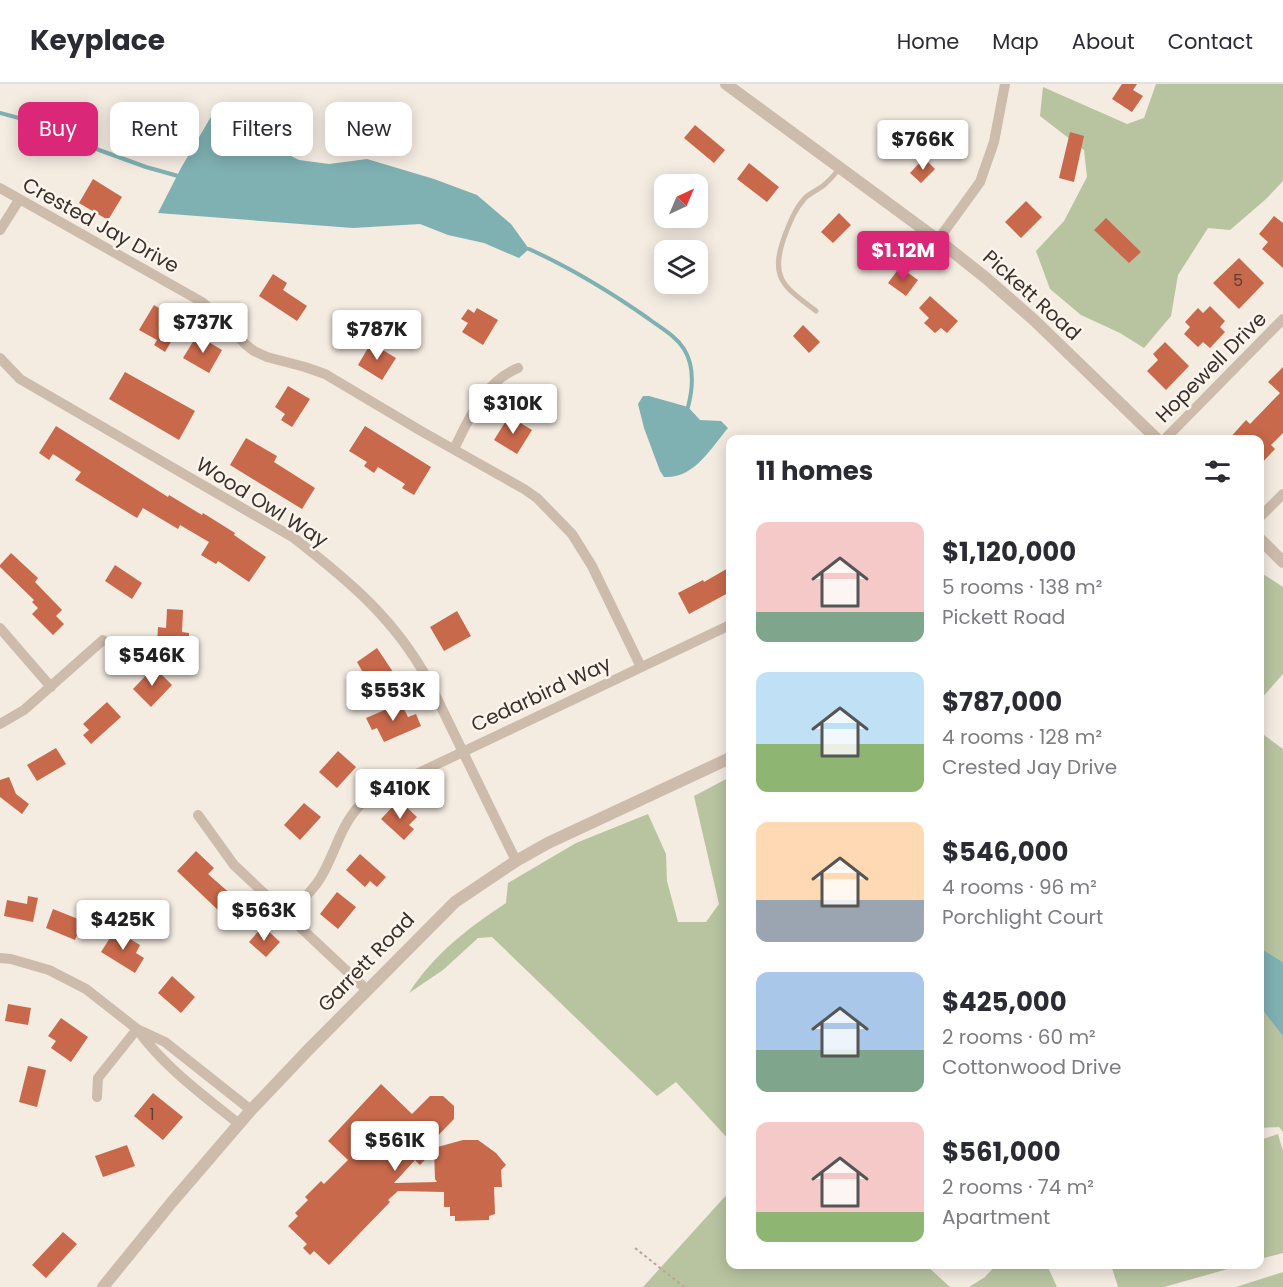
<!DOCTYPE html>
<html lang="en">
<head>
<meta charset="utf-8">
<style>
  body { margin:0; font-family:Poppins,sans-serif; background:#f7f7f7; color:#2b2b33; height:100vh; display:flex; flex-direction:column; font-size:22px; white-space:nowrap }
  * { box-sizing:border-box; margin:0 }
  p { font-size:20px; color:#7c7c81 }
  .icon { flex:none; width:33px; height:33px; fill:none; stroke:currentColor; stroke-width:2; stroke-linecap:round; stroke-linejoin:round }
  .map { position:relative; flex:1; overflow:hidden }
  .side { position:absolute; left:726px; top:351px; width:538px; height:834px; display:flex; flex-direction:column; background:#fff; border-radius:12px; box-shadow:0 3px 15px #0003 }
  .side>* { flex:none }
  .hud { position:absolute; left:18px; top:18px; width:570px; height:54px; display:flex; gap:12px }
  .needle { width:39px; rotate:44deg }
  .buttons { position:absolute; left:654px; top:90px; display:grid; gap:12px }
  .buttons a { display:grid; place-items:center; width:54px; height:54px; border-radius:12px; background:#fff; box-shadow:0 3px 15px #0003; font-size:30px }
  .price { position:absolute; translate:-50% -51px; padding:0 14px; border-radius:6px; background:#fff; color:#222; font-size:20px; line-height:39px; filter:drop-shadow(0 2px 3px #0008) }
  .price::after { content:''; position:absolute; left:50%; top:36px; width:18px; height:14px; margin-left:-9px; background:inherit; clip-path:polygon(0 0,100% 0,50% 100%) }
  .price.current { background:#db2777; color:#fff }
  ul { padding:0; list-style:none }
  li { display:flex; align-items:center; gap:18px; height:150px; padding:0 30px }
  li span { display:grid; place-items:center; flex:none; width:168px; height:120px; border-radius:12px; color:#555 }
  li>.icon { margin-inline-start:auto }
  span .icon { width:72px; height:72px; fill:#fffc; stroke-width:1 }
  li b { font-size:26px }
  h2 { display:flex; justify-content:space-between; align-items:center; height:72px; padding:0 30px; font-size:26px }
  .tag { padding:0 21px; border-radius:12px; background:#fff; box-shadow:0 3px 15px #0003; font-size:21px; line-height:54px }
  .tag.current { background:#db2777; color:#fff }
  header { display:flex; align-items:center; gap:36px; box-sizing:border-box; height:84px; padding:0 30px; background:#fff; border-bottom:2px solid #e1e1e2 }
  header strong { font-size:28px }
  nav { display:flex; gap:33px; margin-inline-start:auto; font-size:21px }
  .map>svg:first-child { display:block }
  .green { fill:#b8c4a0 }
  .water { fill:#7fb0b2 }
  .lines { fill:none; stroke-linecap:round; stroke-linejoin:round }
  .stream { stroke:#7fb0b2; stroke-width:4 }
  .building { fill:#c8694b; fill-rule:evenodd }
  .path { stroke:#b9a596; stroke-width:2; stroke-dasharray:3 3; stroke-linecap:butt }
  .service { stroke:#cdbbac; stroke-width:5 }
  .minor { stroke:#cdbbac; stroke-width:10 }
  .tertiary { stroke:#cdbbac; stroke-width:12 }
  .labels { text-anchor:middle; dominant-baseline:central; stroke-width:5; stroke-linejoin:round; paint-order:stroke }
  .number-label { font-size:16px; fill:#5e3e33 }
  .street-label { font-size:20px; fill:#3b302b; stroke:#fbf5ee }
</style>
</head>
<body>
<header>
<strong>Keyplace</strong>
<nav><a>Home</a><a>Map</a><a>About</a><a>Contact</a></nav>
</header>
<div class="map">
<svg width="1283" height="1203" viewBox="0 0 1283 1203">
  <rect width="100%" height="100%" fill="#f4ebe1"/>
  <path class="green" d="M1156,0H1283V97L1266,115L1230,146L1208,144L1178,191L1171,232L1144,264L1120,249L1081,231L1050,205L1036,167L1064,137L1087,93L1084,66L1040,32L1043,3L1127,40L1144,34Z
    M1260,488L1283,503V590L1260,616Z
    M1260,648L1283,665V878L1260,864Z
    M730,693V1057L676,998L657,1012L492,853L478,854L443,886L409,909C434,870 468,844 506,819L508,799L576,759L648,730L666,770L667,797L678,838H706L719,820L694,712Z
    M1260,923L1283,951V1048L1279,1043L1260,1044Z
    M1278,1050L1283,1067V1169L1260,1175V1056Z
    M730,1107V1180L926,1181L950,1203H643Z
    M996,1181H1047L1057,1203H969L985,1193Z
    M1111,1181V1180L1242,1181L1164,1203H1118Z
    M1283,1188V1203H1236Z"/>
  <path class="water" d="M212,31L299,76L329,80L367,75L434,95L477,111L511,140L529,165L519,174L484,159L448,151L420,140L353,144L158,129L181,84Z
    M643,312H649L688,323L700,336L721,337L728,344C711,364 694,395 664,393L660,387L644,344L638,320Z
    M1260,864L1283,878V952L1260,923Z"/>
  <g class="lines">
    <path class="stream" d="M0,29L30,37L66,54L146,83L178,92
      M529,165C571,184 612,209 649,235C661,244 676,252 684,265C695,283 693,304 688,323"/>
  </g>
  <path class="building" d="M1122,0H1137L1133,6L1143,12L1132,28L1112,15Z
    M695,41L725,66L714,79L684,54Z
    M1070,48L1084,52L1074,98L1059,94Z
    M924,74L935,85L921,99L910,89Z
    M749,79L779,103L767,118L737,95Z
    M93,95L122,113L108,136L79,119Z
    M1026,117L1042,133L1021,154L1005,138Z
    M839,129L851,141L833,159L821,148Z
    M1274,132L1283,139V184L1262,165L1268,158L1259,150Z
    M1106,134L1141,168L1129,179L1094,146Z
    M1239,174L1264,199L1239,225L1213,199Z
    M900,183L918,196L906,212L888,199Z
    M273,190L287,199L283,206L307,222L297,237L259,212Z
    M930,212L958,237L947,249L941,244L935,249L924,239L929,234L919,224Z
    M154,221L182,239L165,268L154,261L157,256L139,246Z
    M1210,222L1225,237L1220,243L1225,248L1210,264L1203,258L1198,263L1184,250L1190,243L1185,238L1198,224L1203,229Z
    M477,224L498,236L483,261L462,248L468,239L461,235L468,225L474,229Z
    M803,241L820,258L809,269L793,252Z
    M197,251L222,266L209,289L183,274Z
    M1165,258L1189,282L1166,306L1147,287L1158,276L1153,270Z
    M371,259L396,274L382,296L358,281Z
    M1283,283V349L1271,361L1275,365L1260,381V356H1228L1246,336L1250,340L1280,309L1268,298Z
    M125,288L195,327L179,356L109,315Z
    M288,302L310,315L292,343L281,336L285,330L275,323Z
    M509,332L532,346L517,370L494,356Z
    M56,342L168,413L169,411L202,431L203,429L235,449L234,451L266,473L249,498L218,477L216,480L201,471L209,458L180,441L178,445L143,424L137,434L75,396L81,388L53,370L49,376L39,369Z
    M365,342L431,383L414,411L402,404L405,400L378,383L374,389L364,382L367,378L349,367Z
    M246,354L277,372L274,378L315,404L302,425L230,381Z
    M11,469L38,494L35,498L62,526L56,532L64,540L53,551L32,530L38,524L32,518L34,516L0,483V481Z
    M115,481L142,499L132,515L105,497Z
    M730,483V508L689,530L678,509L703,496L704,498Z
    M167,525L183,526L182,548L189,549V561L157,559L158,543L166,544Z
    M457,527L471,552L444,567L430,543Z
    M377,564L393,588L365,607L354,592L362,587L357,578Z
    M154,583L172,601L151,623L133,605Z
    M107,618L121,633L91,660L83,651L89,646L83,640Z
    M401,619L408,633L416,630L421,642L384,658L377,644L372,646L366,634Z
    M56,664L66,680L37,697L27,681Z
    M338,667L356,683L337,704L319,688Z
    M9,693L16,710L29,720L22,730L0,713V696Z
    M399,716L417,733L409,741L414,745L404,756L381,735Z
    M304,719L321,733L300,756L284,741Z
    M196,767L214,784L208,790L233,812L219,827L177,787Z
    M360,770L386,793L377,803L370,797L365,803L346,786Z
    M337,808L356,823L338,845L320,830Z
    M28,812L38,814L33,838L4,832L7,816L27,820Z
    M53,825L83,837L75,856L46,844Z
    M263,842L280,858L266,873L249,858Z
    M115,846L140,861L136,869L144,874L135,889L101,868Z
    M172,892L195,913L181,929L158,909Z
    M8,920L31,924L28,941L5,937Z
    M61,934L88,953L71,978L51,964L56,957L48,952Z
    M28,982L46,986L37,1023L19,1018Z
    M381,1000L412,1030L430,1012H443L454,1022V1035L423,1067L463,1056H478L496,1069L506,1081L501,1086L502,1103H494L495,1130L489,1132V1136L455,1137V1132H450V1123H444V1108L398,1107L388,1116L390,1118L329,1181L314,1167L310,1171L303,1164L307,1160L288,1142L298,1132L295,1129L308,1116L305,1113L321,1097L324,1100L348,1076L328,1057ZM434,1066L435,1095L437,1098L394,1099L415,1076L420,1081Z
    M153,1009L183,1033L163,1056L134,1032Z
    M127,1061L135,1082L103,1093L95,1072Z
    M63,1148L77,1160L46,1194L32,1181Z"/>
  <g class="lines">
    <path class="path" d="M635,1164L684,1203"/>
    <path class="service" d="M816,227C783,202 769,194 785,151C790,138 795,125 805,114C810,109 818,106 824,101C830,96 835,90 840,84"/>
    <path class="minor" d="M0,104L202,218L224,236L245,260L254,267L267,273L305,283L325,290L421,347L524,405L537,414L572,450L592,482L641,583
      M0,146L19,116
      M938,156L980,98L994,58L1005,0
      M0,274L20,295L294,454C349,497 394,534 428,596L516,777
      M1164,356L1283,235
      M454,365C470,333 483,299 518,284
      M1260,433L1283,410
      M0,544L51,603
      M0,640L24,626L103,556
      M198,731L234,781L367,906
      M287,832C298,820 313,807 321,793C338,764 340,738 368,713L730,541
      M0,874L11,875L49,886L86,905L137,945L165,958L251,1026
      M137,945C164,983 203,1011 239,1040
      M97,1013L98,994L137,945"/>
    <path class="tertiary" d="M726,0L938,156L986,194L1034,236L1158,356
      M1260,455L1283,478
      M103,1203L172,1118L251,1026L310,964L455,818L516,777L548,759L730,674"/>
  </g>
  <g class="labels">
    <g class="number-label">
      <text x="1238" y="196">5</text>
      <text x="152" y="1030">1</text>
    </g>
    <g class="street-label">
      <text transform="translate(101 141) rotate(29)">Crested Jay Drive</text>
      <text transform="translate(1032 211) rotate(42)">Pickett Road</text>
      <text transform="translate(1211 283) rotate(-45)">Hopewell Drive</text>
      <text transform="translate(262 418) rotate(32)">Wood Owl Way</text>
      <text transform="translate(541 610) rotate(-25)">Cedarbird Way</text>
      <text transform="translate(366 878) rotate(-46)">Garrett Road</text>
    </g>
  </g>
</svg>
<div class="buttons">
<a><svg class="needle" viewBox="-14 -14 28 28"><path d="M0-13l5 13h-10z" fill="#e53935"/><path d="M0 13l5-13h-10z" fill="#7c7c81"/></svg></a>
<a><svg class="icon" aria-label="layers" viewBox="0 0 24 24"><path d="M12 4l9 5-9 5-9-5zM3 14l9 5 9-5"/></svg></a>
</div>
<b class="price" style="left:923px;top:87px">$766K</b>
<b class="price current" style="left:903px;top:198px">$1.12M</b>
<b class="price" style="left:203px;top:270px">$737K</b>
<b class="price" style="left:377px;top:277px">$787K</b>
<b class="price" style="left:513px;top:351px">$310K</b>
<b class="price" style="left:152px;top:603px">$546K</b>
<b class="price" style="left:393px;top:638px">$553K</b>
<b class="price" style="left:400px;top:736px">$410K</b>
<b class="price" style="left:264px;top:858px">$563K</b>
<b class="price" style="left:123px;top:867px">$425K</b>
<b class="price" style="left:395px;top:1088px">$561K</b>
<div class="hud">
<a class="tag current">Buy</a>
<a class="tag">Rent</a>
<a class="tag">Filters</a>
<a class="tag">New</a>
</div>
<section class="side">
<h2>11 homes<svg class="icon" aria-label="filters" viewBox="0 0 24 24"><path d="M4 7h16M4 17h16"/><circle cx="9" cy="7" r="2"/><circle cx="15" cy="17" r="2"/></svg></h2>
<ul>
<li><span style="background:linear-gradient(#f6c9c9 75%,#7fa58c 0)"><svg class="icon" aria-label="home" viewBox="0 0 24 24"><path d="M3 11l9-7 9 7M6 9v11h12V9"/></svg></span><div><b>$1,120,000</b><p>5 rooms · 138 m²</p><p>Pickett Road</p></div></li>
<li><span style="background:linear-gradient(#bfe0f5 60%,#8fb573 0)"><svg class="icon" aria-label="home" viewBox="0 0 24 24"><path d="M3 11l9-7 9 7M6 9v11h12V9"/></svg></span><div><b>$787,000</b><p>4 rooms · 128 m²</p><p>Crested Jay Drive</p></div></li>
<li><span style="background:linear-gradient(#ffd9b3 65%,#9aa5b1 0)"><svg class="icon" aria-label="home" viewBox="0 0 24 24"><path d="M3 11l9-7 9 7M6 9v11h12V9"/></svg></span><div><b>$546,000</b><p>4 rooms · 96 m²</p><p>Porchlight Court</p></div></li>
<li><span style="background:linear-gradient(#a9c7e8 65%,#7fa58c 0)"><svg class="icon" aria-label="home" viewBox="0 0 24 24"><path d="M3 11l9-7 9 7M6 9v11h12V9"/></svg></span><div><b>$425,000</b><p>2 rooms · 60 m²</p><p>Cottonwood Drive</p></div></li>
<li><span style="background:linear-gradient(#f6c9c9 75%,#8fb573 0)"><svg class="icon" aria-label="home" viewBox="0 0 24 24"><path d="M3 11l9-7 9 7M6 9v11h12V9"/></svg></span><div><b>$561,000</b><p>2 rooms · 74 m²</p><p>Apartment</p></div></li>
</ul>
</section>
</div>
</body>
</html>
